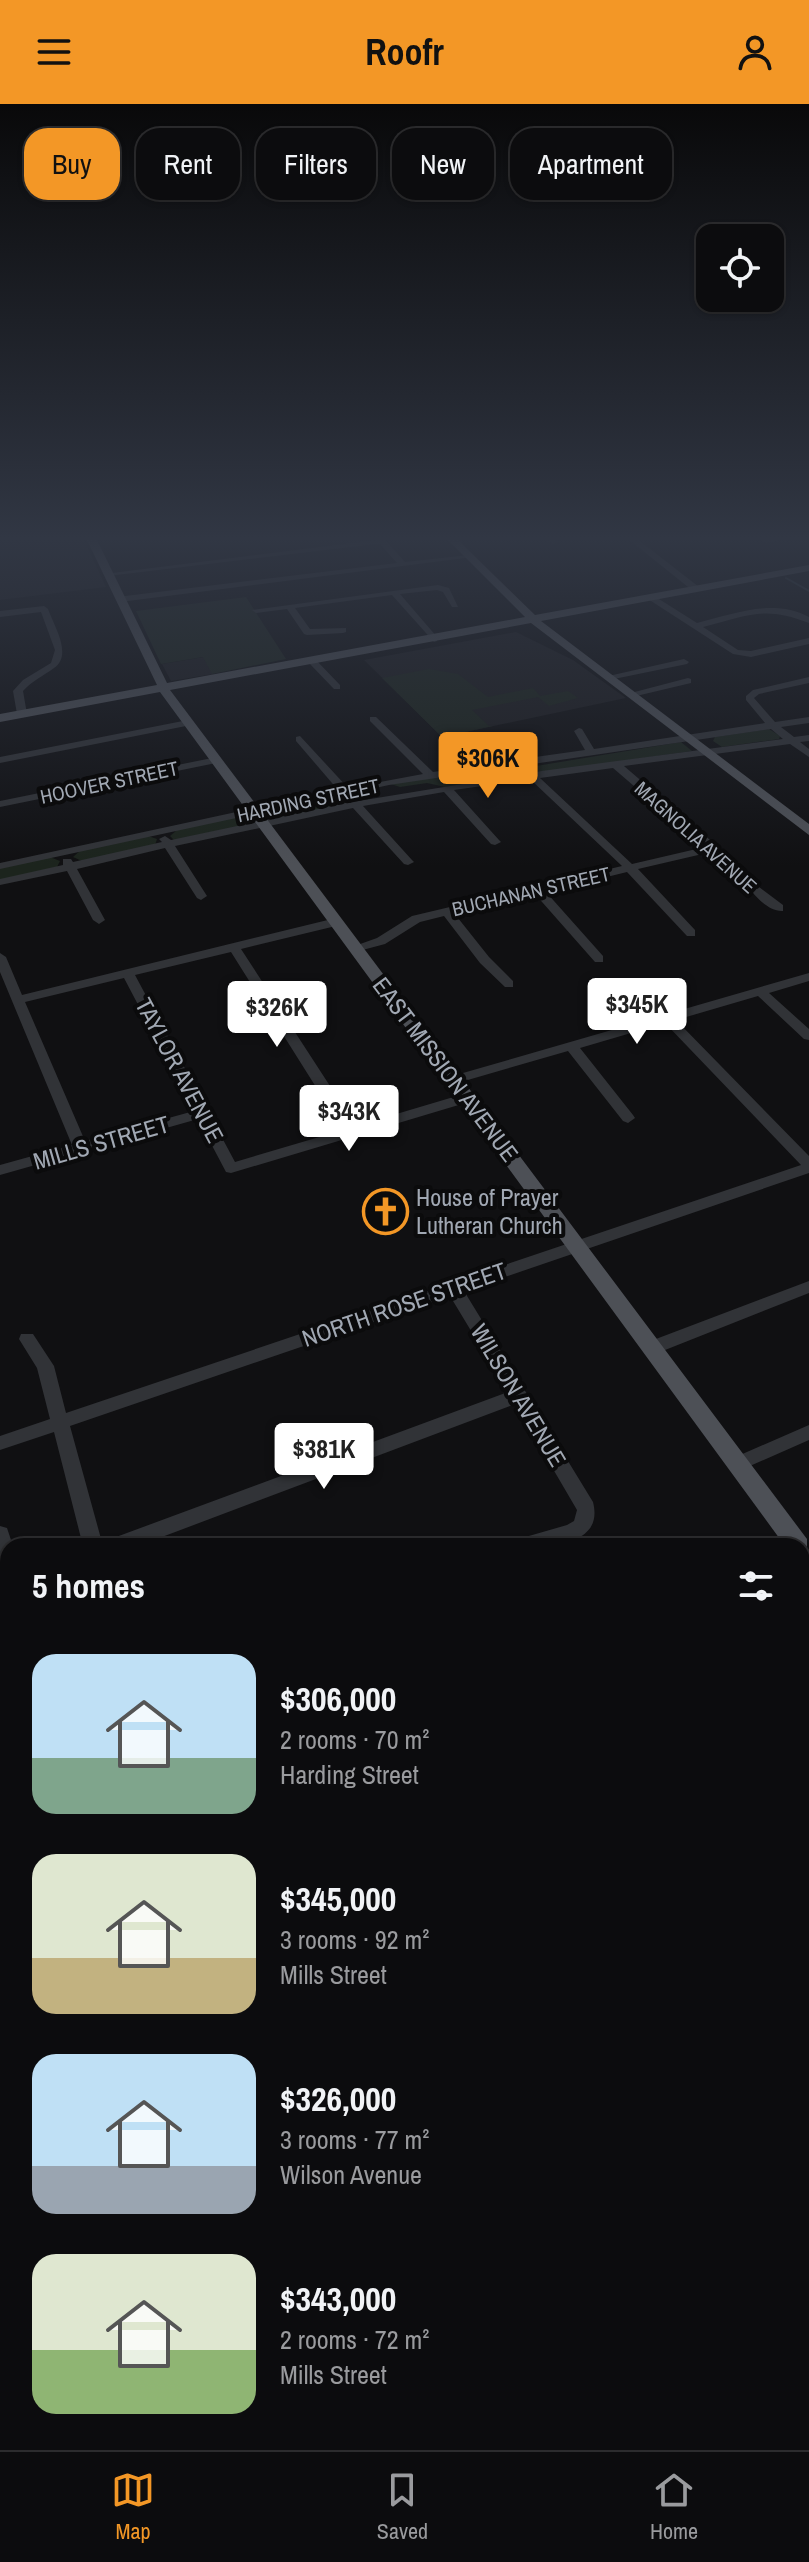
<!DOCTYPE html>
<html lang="en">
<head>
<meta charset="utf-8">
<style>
  body { margin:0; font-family:"Archivo Narrow",sans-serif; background:#1a1a1c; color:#f1f3f6; height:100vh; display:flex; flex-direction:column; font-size:30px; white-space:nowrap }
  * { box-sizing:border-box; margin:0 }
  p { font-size:26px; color:#9a9b9e }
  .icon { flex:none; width:44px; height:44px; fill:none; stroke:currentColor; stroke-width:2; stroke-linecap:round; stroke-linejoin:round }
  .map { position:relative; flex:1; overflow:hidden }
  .details { position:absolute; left:0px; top:1434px; width:810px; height:912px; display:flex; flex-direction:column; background:#0c0c0e; border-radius:24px 24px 0 0; box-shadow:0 2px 6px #0004,0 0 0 2px #2c2c2e }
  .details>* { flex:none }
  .banner { position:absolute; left:24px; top:24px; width:762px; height:72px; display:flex; gap:16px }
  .buttons { position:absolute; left:696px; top:120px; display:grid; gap:16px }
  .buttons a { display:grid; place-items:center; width:88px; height:88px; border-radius:16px; background:#0c0c0e; box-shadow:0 2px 6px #0004,0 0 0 2px #2c2c2e; font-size:40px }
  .price { position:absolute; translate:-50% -68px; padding:0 18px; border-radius:8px; background:#fff; color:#222; font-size:26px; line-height:52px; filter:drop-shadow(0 2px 4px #0008) }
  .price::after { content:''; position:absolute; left:50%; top:48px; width:24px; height:18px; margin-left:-12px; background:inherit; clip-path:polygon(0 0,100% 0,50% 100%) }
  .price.current { background:#f39726; color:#111 }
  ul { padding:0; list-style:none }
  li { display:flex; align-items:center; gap:24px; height:200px; padding:0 32px }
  li span { display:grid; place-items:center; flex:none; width:224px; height:160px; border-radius:24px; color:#555 }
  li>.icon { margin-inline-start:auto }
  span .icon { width:96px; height:96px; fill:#fffc; stroke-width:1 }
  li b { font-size:34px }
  h2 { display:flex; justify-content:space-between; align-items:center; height:96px; padding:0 32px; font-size:34px }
  .pill { padding:0 28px; border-radius:24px; background:#0c0c0e; box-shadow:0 2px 6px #0004,0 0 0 2px #2c2c2e; font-size:28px; line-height:72px }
  .pill.current { background:#f39726; color:#111 }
  header { display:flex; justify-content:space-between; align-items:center; height:104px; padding:0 32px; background:#f39726; color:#111; font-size:36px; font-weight:700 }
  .tabs { display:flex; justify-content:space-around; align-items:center; height:112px; border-top:2px solid #2c2c2e; background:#0c0c0e; font-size:22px; color:#9a9b9e }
  .tabs a { display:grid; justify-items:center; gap:4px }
  .tabs .current { color:#f39726 }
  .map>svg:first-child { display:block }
  .built { fill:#1c1c1f }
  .green { fill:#1c241d }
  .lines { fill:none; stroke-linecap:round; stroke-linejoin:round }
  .stream { stroke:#2a343a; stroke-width:2 }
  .minor { fill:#313337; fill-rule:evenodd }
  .major { fill:#4d5056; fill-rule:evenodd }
  .labels { text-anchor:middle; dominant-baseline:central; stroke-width:8; stroke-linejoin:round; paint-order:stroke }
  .far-street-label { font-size:20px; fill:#a1a8b3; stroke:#0b0b0c }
  .street-label { font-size:24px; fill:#a1a8b3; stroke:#0b0b0c }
  .poi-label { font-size:24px; fill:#a1a8b3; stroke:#0b0b0c; text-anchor:start }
</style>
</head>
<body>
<header><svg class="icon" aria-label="menu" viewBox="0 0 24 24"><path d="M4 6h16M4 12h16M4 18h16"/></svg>Roofr<svg class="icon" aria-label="person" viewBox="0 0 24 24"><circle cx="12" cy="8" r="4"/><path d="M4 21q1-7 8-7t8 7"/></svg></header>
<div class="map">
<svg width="809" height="2346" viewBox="0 0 809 2346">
  <rect width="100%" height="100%" fill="#101012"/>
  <path class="built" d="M0,434H83L106,483L0,496Z
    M516,528L573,556L626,594L442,633L364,556Z
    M204,553L213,570L171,577L162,560Z"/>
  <path class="green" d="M246,493L286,555L212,570L203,553L161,560L136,507Z
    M429,565L458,570L488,593L533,584L540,592L568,587L578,594L549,602L538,593L472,606L489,622H493L442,633L382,574Z
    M769,625L780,632L779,635L722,643L713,637L715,633Z
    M681,638L692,647L545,668L535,667L530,663Z
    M508,662L516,664L520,669L513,673L445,683L427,679L400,683L391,680Z
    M344,690L355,694L350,700L280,714L271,711L275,705Z
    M237,713H244L250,720L174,736L170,732L177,726Z
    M148,732L157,735L155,741L84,758L73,753L81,746Z
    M50,753L60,757L57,763L0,776V764Z"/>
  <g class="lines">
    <path class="stream" d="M786,474L809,487"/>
    <path class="minor" d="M546,434H555L559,438L552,440Z
      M627,434H636L699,483V487H693Z
      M770,434H789L766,439L762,437Z
      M376,436H385L405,458L469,451L473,453L120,498L116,495L117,493L397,459L380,440H376L108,472L104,470Z
      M438,481L449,484L458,503H452L443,488L437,486L400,490L437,533V537L434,538L392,491L295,504L310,525L346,524V528L343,529L307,531L304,530L287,505L256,509L252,506Z
      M651,490L697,519C734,510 773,494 809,513V519C764,501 747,512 703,523L738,546L751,547L809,534V540L751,553L733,550L648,495V491Z
      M44,502L48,505C54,522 73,551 54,564C43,572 32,577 23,587L27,610L22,613L17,610L13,587L23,576L51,559L55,546L41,508L0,513V507Z
      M309,555H315L340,581V585H334L309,559Z
      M684,555L689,558L687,560L609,576L604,573Z
      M809,573V579L759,590L754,594L775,618L809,613V619L781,623L794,633L809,631V637L800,638L809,645V653L790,640L624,662L745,766L759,783L783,801V807C764,808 749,783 737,770C729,762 719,755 711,748L638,765L695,826V832H687L627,768L546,788L603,852V858H595L535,790L454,809L489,853L513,877V883H505L480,859L444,812L420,818L385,840L355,848L349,844L377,834L412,812L622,762L530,675L454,686L499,736L501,738L495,741L491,740L444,688L363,702L412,756L414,758L408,761L404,760L353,704L175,742L207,792L201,796L197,794L165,744L77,765L105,816L99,820L93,816L67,767L0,781V775L63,761V755H71L73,758L162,738L159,735L165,732L171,736L346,699L524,670L516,662L389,681L0,765V759L338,686L296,637V633L300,632L348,684L423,670L370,617V613H376L433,668L511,657L486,634L485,632L490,629L521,655L585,646L574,627L579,624L582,625L594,645L765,619L746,596V592L753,586ZM771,625L783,635L534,668L526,661ZM613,664L705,743L632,760L540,674Z
      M688,574L691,575V579L632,593L627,590Z
      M188,616L191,617V621L0,659V653Z
      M217,653L222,656L221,658L0,703V697Z
      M336,814L340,815V821L241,845L356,1022L467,989L472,991L474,994L472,997L231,1069L226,1068L198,1015L0,1071V1061L72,1041L0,868V849L6,853L22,891ZM231,848L343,1026L235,1058L135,871ZM124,874L194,1007L85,1037L25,898Z
      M809,869V877L769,889L809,925V936L804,935L758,892L676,916L809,1052V1069L464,1187L593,1398C605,1445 542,1442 512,1442L515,1436L567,1421L574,1417L577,1406L515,1300L138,1442H105L108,1436L508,1288L450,1192L70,1322L103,1442H83L54,1328L0,1346V1332L50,1315L37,1264L19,1235L21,1230H33L54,1262L66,1309L801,1061L665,919L580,944L633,1011L635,1014L628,1019L623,1017L568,947L454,980L447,976L449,973Z
      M809,1177V1189L660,1248H648L646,1243L648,1238Z
      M809,1321V1336L743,1365L737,1368L731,1365L728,1360L731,1355Z
      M0,1422L7,1424L13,1442H8V1469L0,1463Z
      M809,1491V1510L802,1513V1494Z
      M809,1712V1735L802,1738V1715Z
      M8,1863V1887L0,1890V1866Z
      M809,1998V2025L802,2028V2001Z
      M239,2338H279L275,2346H235Z"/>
    <path class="major" d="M86,434H96L167,579L525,513L446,434H456L535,511L809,461V467L541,517L809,720V731L531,519L170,586L807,1435V1449L802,1451V1442H785L160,588L0,618V610L157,581Z
      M0,2127L8,2130V2202L0,2199Z
      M20,2338H56L58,2346H22Z"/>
  </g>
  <linearGradient id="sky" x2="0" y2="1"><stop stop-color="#09090a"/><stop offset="0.57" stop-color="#313744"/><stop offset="1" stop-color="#313744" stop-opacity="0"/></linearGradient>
  <rect width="809" height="762" fill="url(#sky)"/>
  <defs>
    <symbol id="church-ring" viewBox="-11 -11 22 22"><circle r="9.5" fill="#0b0b0c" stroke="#f39726" stroke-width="1.5"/><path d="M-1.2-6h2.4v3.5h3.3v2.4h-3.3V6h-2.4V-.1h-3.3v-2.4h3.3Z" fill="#f39726"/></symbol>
  </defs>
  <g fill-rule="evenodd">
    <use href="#church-ring" x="360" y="1082" width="51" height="51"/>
  </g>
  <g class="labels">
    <g class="far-street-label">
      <text transform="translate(109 678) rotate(-12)">HOOVER STREET</text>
      <text transform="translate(308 696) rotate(-12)">HARDING STREET</text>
      <text transform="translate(696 733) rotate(42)">MAGNOLIA AVENUE</text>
      <text transform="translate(531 787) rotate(-13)">BUCHANAN STREET</text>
    </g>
    <g class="street-label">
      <text transform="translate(446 965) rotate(53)">EAST MISSION AVENUE</text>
      <text transform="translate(180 966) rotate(62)">TAYLOR AVENUE</text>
      <text transform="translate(101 1038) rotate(-16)">MILLS STREET</text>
      <text transform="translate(404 1200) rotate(-19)">NORTH ROSE STREET</text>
      <text transform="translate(519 1291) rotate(59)">WILSON AVENUE</text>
    </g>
    <g class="poi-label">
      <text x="416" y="1093">House of Prayer<tspan x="416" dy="28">Lutheran Church</tspan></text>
    </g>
  </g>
</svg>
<div class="buttons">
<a><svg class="icon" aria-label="locate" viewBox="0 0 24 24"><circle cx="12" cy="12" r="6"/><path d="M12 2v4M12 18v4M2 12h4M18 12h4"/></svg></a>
</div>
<b class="price current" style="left:488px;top:696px">$306K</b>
<b class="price" style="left:637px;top:942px">$345K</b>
<b class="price" style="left:277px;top:945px">$326K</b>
<b class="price" style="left:349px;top:1049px">$343K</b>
<b class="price" style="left:324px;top:1387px">$381K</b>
<div class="banner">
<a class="pill current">Buy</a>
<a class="pill">Rent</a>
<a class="pill">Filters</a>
<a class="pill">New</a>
<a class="pill">Apartment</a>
</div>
<section class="details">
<h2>5 homes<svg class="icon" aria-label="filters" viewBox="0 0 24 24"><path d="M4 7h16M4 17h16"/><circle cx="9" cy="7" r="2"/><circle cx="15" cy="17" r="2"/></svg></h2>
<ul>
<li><span style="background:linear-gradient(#bfe0f5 65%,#7fa58c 0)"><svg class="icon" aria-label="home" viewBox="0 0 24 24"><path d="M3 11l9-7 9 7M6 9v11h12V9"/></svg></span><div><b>$306,000</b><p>2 rooms · 70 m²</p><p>Harding Street</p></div></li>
<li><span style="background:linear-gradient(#dfe7d0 65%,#c2b280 0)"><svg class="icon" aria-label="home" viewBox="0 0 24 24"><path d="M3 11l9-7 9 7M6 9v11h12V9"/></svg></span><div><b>$345,000</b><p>3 rooms · 92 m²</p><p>Mills Street</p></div></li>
<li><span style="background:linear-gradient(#bfe0f5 70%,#9aa5b1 0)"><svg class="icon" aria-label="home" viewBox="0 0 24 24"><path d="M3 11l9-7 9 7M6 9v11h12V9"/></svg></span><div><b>$326,000</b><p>3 rooms · 77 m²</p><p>Wilson Avenue</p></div></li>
<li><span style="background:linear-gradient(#dfe7d0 60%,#8fb573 0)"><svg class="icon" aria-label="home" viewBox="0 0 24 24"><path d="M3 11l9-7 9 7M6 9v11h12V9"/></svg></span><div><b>$343,000</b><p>2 rooms · 72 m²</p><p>Mills Street</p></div></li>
</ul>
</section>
</div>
<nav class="tabs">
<a class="current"><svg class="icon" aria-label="map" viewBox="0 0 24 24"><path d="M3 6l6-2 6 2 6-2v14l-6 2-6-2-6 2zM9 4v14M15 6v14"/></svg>Map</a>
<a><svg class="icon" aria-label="saved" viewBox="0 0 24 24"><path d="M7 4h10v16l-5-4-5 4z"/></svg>Saved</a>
<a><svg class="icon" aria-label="home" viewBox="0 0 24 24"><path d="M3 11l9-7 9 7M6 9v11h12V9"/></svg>Home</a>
</nav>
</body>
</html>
